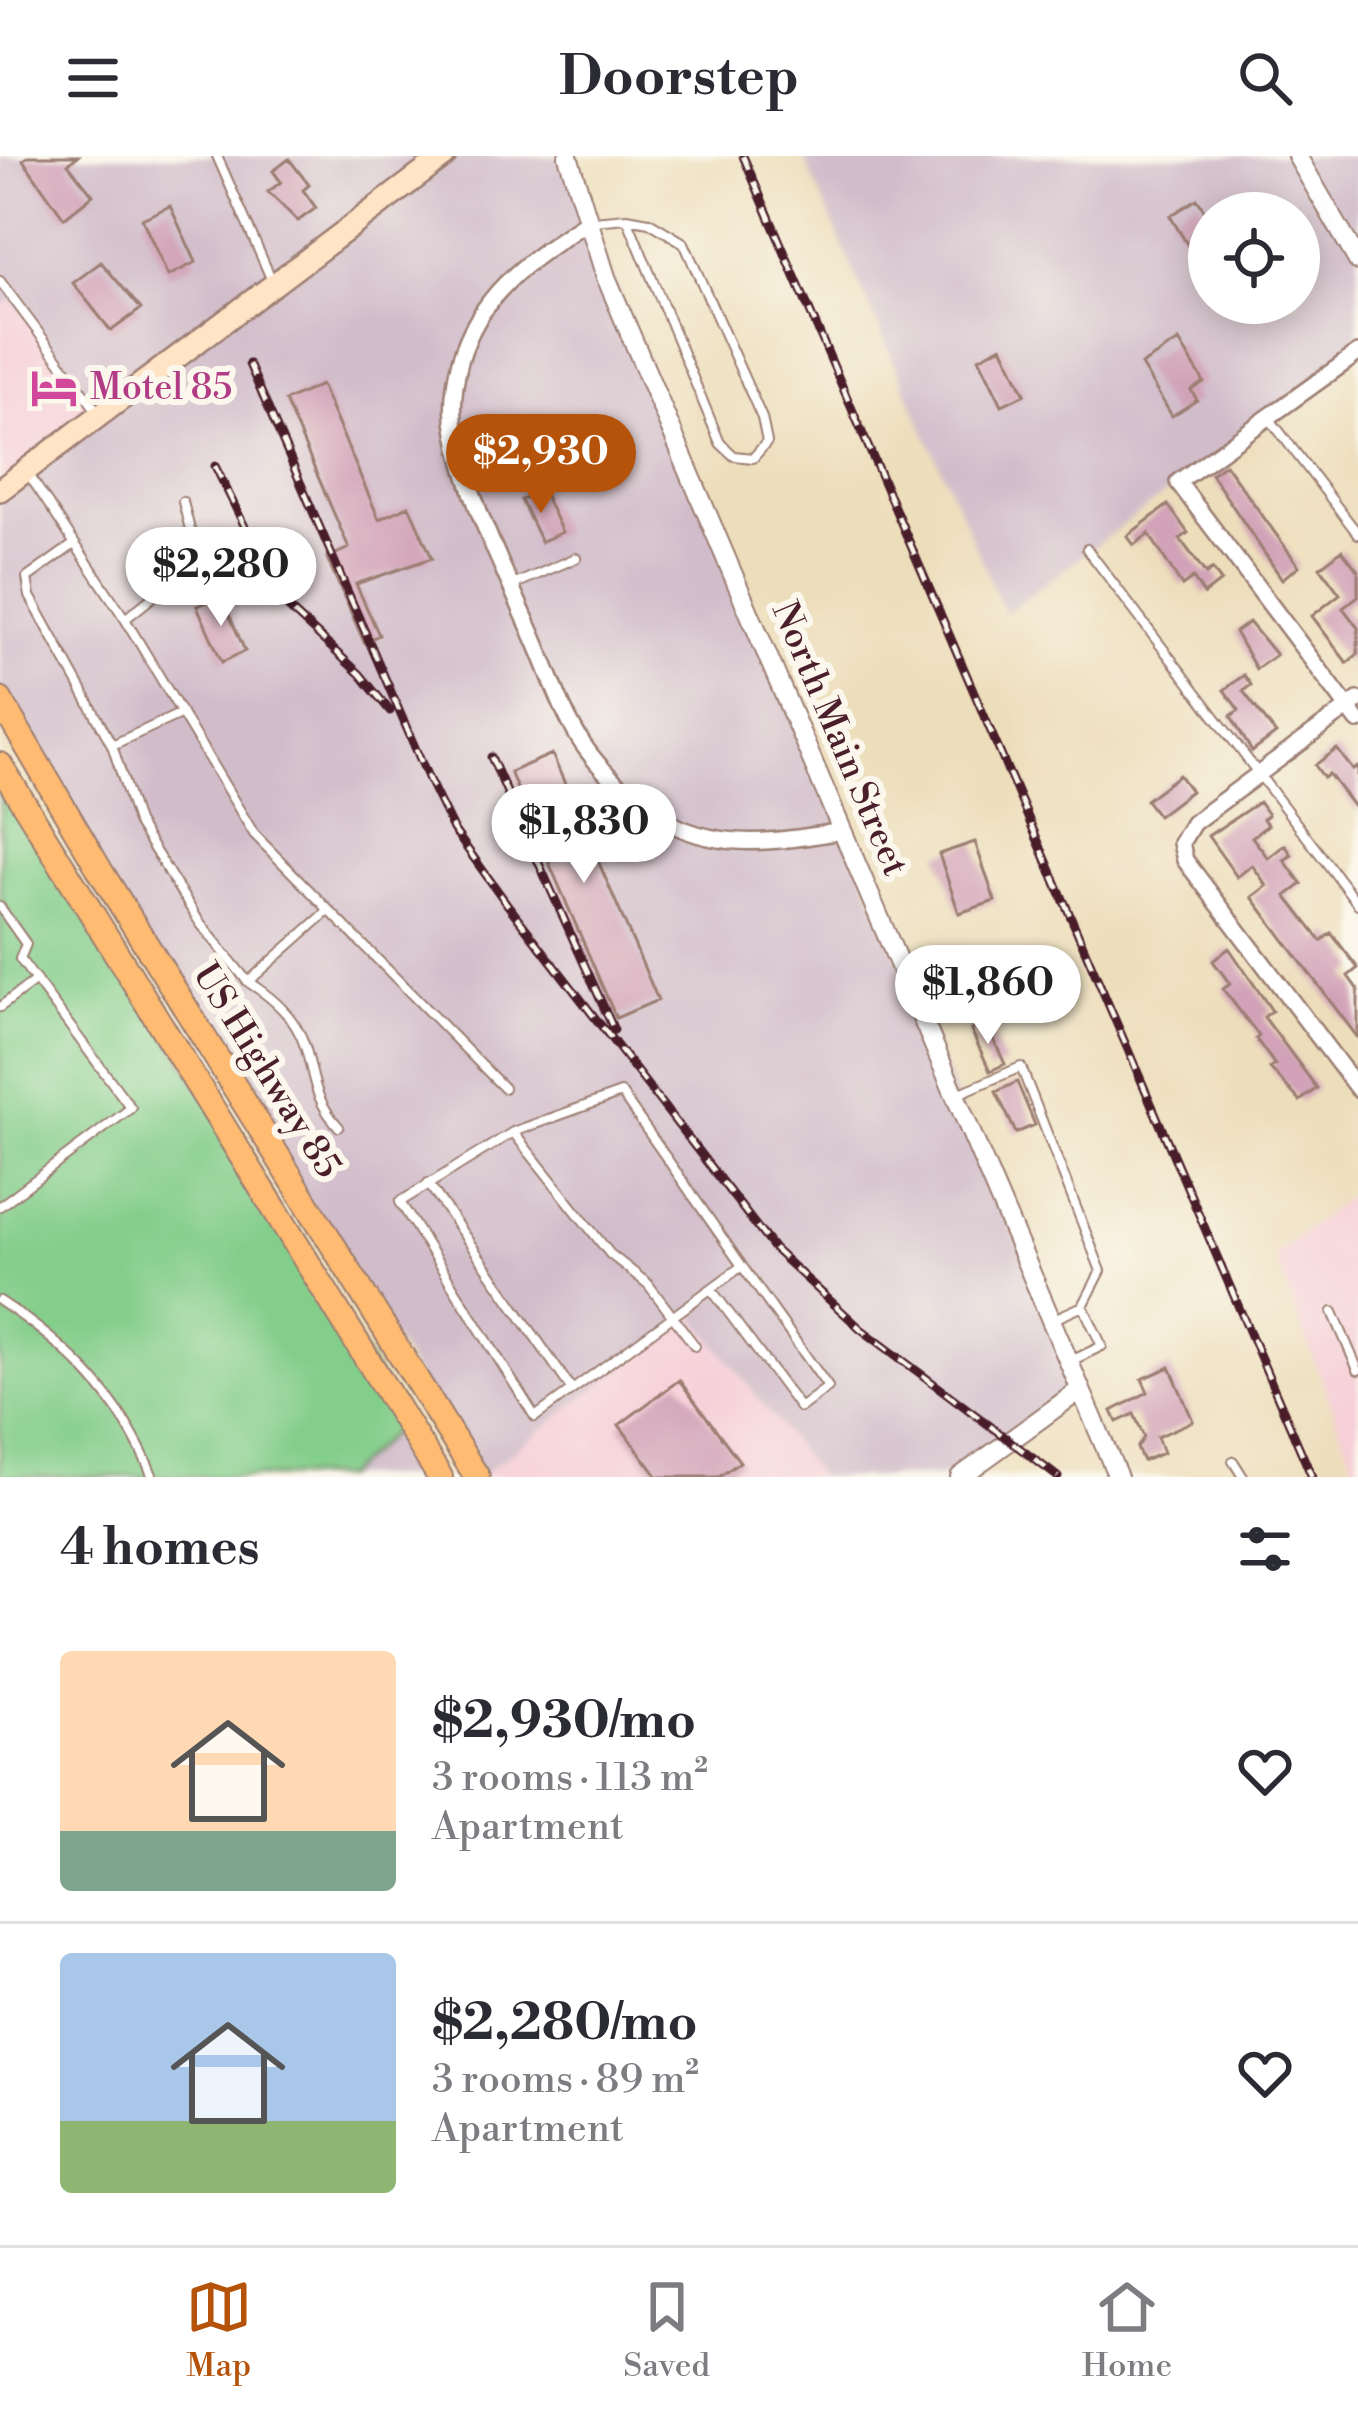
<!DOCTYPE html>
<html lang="en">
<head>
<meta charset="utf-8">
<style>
  body { margin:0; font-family:"Libre Bodoni",serif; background:#f7f7f7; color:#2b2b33; height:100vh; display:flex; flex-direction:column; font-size:45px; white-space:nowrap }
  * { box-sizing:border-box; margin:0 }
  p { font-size:39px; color:#7c7c81 }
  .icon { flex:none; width:66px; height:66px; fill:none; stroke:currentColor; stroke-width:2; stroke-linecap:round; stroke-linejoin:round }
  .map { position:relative; height:1321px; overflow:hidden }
  .drawer { display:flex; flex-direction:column; background:#fff; flex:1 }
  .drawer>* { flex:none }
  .tools { position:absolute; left:1188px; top:36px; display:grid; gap:24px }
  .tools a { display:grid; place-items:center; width:132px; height:132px; border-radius:50%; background:#fff; box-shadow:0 6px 30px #0003; font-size:60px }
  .price { position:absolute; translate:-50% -102px; padding:0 27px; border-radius:42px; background:#fff; color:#222; font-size:39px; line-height:78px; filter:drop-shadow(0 3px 6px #0008) }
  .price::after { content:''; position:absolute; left:50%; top:72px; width:36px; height:27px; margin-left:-18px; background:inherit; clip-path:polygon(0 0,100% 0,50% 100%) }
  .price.on { background:#b45309; color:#fff }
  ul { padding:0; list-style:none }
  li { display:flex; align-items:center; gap:36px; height:300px; padding:0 60px }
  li+li { border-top:3px solid #e1e1e2 }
  li span { display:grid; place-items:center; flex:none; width:336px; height:240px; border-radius:12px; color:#555 }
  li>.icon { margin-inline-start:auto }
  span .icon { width:144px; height:144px; fill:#fffc; stroke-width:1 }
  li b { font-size:51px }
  h2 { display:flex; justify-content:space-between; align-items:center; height:144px; padding:0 60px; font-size:51px }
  header { display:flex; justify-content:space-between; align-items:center; height:156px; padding:0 60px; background:#fff; font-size:54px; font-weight:700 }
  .tab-bar { display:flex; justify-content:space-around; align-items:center; height:168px; border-top:3px solid #e1e1e2; background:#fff; font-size:33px; color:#7c7c81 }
  .tab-bar a { display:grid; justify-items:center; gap:6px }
  .tab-bar .on { color:#b45309 }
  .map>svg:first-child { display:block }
  .built { fill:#f6cfd8 }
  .industrial { fill:#d1bdca; fill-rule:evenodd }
  .green { fill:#84ce8b; stroke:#67765b; stroke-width:3 }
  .building { fill:#d2a3b8 }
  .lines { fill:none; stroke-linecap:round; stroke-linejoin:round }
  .service-casing { stroke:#9c7e73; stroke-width:12 }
  .minor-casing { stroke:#9c7e73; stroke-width:20 }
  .tertiary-casing { stroke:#9c7e73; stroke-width:22 }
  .secondary-casing { stroke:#9c7e73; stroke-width:26 }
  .trunk-casing { stroke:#9c7e73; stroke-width:28 }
  .service { stroke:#fff; stroke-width:8 }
  .minor { stroke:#fff; stroke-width:15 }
  .tertiary { stroke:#fff; stroke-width:18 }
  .secondary { stroke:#ffe4c6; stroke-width:21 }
  .trunk { stroke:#febb71; stroke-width:24 }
  .rail-casing { stroke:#4a1f2b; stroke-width:9 }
  .rail { stroke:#fbf7ec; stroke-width:4.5; stroke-dasharray:14; stroke-linecap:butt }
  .labels { text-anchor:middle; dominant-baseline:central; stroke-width:12; stroke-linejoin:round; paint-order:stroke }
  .hotel-label { font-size:36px; fill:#b23c85; stroke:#fbf7ec; text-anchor:start }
  .street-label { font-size:36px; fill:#4a1f2b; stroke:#fbf7ec }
</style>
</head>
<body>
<header><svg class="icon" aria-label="menu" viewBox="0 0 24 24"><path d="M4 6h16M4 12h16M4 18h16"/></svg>Doorstep<svg class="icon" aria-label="search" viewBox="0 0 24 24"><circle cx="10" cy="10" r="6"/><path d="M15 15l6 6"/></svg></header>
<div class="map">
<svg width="1358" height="1321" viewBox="0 0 1358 1321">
  <rect width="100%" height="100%" fill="#fbf7ec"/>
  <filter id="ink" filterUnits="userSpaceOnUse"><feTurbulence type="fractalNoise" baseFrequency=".00833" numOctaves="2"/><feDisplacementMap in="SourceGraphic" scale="24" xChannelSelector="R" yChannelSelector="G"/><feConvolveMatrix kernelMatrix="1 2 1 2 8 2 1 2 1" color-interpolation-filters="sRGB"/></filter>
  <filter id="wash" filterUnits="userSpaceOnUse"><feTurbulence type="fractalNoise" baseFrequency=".004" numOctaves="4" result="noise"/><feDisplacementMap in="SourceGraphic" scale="48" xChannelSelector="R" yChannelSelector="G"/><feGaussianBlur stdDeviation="2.7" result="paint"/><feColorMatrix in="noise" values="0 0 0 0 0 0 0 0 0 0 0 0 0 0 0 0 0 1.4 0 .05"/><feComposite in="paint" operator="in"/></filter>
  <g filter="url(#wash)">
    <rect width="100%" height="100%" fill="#eddebb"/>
    <path class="built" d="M12,142L100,259L0,334V151Z
      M1358,1033V1319L1274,1099Z
      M693,1157L819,1321H479Z"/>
    <path class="industrial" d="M0,0H568L577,39L1080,1234L960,1321H819L693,1158L479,1321L0,544V336L100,259L12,142L0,151Z
      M803,0H1358V194L1005,457ZM1209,57H1299V147H1209Z
      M406,1265L440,1321H343Z"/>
    <path class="green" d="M0,609L406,1265L343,1321H0Z"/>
    <g id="blocks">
      <path class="building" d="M28,0H78L68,8L93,39L64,62L23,4Z
        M289,3L309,29L303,34L316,52L298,65L268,36L281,26L273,15Z
        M1197,43L1209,62V124L1170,60Z
        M170,50L196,106L168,120L142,63Z
        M101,106L141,153L111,175L73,127Z
        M1179,185L1204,226L1191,234L1197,244L1172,260L1141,209Z
        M1002,190L1025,238L1002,249L979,202Z
        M321,229L379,363L409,350L432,402L356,428L379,479L364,486L327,402L349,392L285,245Z
        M1225,308L1299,410L1282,423L1211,318Z
        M542,334L562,376L541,386L521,344Z
        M1168,349L1188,377L1180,383L1206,418L1212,413L1221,425L1204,438L1193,422L1182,430L1149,378L1134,389L1127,380Z
        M1342,394L1358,415V440L1343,452L1358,472V498L1347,507L1312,460L1340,438L1320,411Z
        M221,440L245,495L222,506L197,450Z
        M1249,466L1276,499L1256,513L1235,476Z
        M1244,519L1251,529L1243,535L1276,578L1252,596L1231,560L1239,554L1224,534Z
        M1337,593L1353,614L1358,611V656L1329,618L1324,622L1315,609Z
        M552,598L658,844L616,862L510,616Z
        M1179,619L1191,635L1158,660L1146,644Z
        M1259,646L1268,659L1263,663L1268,669L1252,681L1268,702L1285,689L1292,699L1284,704L1302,728L1286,740L1321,785L1331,777L1358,812L1348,820L1358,834V882L1252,741L1267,730L1252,709L1237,721L1208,680Z
        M975,686L995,745L959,757L939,698Z
        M1229,792L1272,855L1264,861L1317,932L1300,945L1270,912L1275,909L1256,883L1259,880L1223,833L1230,828L1213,805Z
        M986,867L1005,908L990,915L971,874Z
        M1017,926L1035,969L1016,977L996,936Z
        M1170,1211L1193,1265L1157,1281L1163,1297L1143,1305L1137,1292L1144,1281L1134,1258L1117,1266L1112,1255L1148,1236L1142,1223Z
        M679,1224L740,1306L719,1321H658L619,1269Z"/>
    </g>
  </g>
  <g filter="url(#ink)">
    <use href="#blocks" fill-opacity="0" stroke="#9c7e73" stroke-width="3"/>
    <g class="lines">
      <defs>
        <path id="service" d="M217,0L273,127
          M593,65L627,62L720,287L734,300L753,302L767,286L762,262L684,87L649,66L627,62
          M0,125L100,259
          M1269,262L1358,378
          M27,316L125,463L254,678L504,932
          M73,389L27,422L30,440L112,589
          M1087,393L1358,748
          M513,429L576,402
          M125,463L198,405L183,346
          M182,557L112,589L137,666L200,767L248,826L328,755
          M0,751L26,788L20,803L131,952L0,1050
          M248,826C333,879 292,921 339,971
          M0,851L36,824
          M958,938L1021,911L1101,1115L1083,1150
          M513,976L621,937L742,1110L535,1261L400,1046L513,976L610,1098L648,1128L695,1190
          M428,1027L572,1234
          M711,1133L800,1252L828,1231L742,1110
          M0,1145C70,1191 121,1242 153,1321
          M1333,1156L1358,1214
          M1054,1163L1083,1150L1102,1190L1071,1205
          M1233,1305L1243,1321"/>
        <path id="minor" d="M585,67C530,104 479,137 460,205C454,228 451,254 456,277C469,347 506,417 534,482C550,518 562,557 584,590C606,621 638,650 672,668C727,696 785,684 842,675
          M1358,197L1178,326L1358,565
          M1358,544L1193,667L1181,687L1185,704L1358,933"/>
        <path id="tertiary" d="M568,0L606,121L1118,1321
          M1297,0L1358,105
          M960,1321L1080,1234"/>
        <path id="secondary" d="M0,334L445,0"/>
        <path id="trunk" d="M0,544L101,716L477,1321
          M0,609L440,1321"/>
      </defs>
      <use href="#service" class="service-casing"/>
      <use href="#minor" class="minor-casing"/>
      <use href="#tertiary" class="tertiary-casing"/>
      <use href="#secondary" class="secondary-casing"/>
      <use href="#trunk" class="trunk-casing"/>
      <use href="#service" class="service"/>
      <use href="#minor" class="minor"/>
      <use href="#tertiary" class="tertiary"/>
      <use href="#secondary" class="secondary"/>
      <use href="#trunk" class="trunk"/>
      <defs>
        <path id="rail" d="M743,0L1312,1321
          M249,208L430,626L453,673L507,748L774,1093L861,1173L1058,1321
          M215,310L282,446L360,518L390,555
          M491,601L614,874"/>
      </defs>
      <use href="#rail" class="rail-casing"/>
      <use href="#rail" class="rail"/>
    </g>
  </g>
  <defs>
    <symbol id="hotel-bare" viewBox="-9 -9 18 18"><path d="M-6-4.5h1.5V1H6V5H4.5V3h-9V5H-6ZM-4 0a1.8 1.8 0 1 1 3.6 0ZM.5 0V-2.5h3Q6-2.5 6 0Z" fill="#d1479c" stroke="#fbf7ec" stroke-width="2.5" paint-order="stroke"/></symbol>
  </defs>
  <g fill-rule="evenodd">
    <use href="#hotel-bare" x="21" y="199" width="66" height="66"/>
  </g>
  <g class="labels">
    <g class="hotel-label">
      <text x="90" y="232">Motel 85</text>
    </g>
    <g class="street-label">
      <text transform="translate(839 583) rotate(67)">North Main Street</text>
      <text transform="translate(266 915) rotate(58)">US Highway 85</text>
    </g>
  </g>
</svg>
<div class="tools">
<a><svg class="icon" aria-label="locate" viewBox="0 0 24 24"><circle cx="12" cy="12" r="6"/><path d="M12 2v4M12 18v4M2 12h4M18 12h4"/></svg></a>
</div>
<b class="price on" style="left:541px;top:360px">$2,930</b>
<b class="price" style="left:221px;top:473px">$2,280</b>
<b class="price" style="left:584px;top:730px">$1,830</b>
<b class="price" style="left:988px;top:891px">$1,860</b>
</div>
<section class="drawer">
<h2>4 homes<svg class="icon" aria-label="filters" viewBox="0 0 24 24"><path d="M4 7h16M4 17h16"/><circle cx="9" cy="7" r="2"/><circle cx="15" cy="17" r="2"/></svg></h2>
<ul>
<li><span style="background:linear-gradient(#ffd9b3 75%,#7fa58c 0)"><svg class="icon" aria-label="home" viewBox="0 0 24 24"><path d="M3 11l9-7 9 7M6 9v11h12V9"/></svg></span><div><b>$2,930/mo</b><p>3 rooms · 113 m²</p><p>Apartment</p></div><svg class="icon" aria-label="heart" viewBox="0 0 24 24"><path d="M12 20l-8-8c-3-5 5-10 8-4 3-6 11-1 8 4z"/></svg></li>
<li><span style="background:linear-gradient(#a9c7e8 70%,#8fb573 0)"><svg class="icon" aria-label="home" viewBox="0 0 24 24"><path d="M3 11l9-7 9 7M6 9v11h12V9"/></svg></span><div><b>$2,280/mo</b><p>3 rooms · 89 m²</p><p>Apartment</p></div><svg class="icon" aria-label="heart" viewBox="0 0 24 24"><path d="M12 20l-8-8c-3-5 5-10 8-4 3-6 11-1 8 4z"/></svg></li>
</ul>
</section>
<nav class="tab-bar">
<a class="on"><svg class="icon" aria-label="map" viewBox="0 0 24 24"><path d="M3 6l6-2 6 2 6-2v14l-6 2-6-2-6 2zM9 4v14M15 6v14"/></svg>Map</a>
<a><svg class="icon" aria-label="saved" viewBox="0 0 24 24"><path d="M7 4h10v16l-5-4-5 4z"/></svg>Saved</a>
<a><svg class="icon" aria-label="home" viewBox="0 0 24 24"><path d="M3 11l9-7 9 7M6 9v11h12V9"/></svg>Home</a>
</nav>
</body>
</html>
